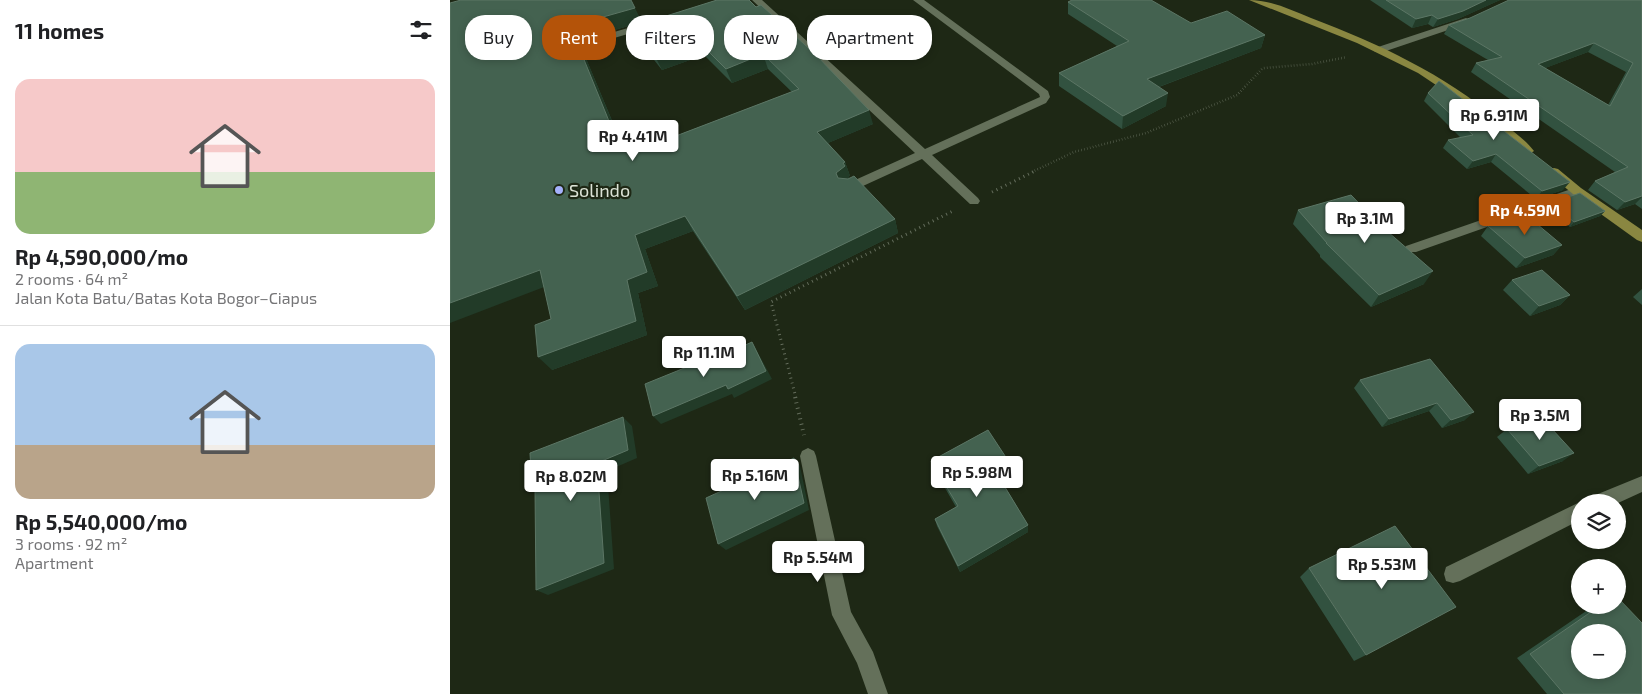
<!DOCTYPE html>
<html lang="en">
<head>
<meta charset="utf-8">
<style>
  body { margin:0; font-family:"Exo 2",sans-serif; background:#f6f6f6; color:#202124; height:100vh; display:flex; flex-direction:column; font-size:19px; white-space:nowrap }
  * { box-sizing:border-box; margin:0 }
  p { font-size:16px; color:#757577 }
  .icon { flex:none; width:28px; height:28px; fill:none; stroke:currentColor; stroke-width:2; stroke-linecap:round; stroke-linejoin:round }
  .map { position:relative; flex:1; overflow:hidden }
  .drawer { display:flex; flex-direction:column; background:#fff; width:450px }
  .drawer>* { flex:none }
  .hud { position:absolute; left:15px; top:15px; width:475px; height:45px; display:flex; gap:10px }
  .tools { position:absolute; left:1121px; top:494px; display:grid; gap:10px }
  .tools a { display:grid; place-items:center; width:55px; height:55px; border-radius:50%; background:#fff; box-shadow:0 2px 8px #0003; font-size:25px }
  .price { position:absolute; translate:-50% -42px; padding:0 11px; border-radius:5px; background:#fff; color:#222; font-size:16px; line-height:32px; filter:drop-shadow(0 1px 2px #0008) }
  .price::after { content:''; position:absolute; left:50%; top:30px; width:15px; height:11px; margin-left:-8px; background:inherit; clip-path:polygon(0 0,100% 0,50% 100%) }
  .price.active { background:#b45309; color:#fff }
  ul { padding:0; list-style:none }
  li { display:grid; align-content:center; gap:10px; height:265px; padding:0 15px }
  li+li { border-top:1px solid #e0e0e0 }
  li span { display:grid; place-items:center; height:155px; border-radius:15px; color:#555 }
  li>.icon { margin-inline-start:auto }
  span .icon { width:90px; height:90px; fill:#fffc; stroke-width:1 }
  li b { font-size:21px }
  h2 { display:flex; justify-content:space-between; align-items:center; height:60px; padding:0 15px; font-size:21px }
  .chip { padding:0 18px; border-radius:20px; background:#fff; box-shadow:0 2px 8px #0003; font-size:18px; line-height:45px }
  .chip.active { background:#b45309; color:#fff }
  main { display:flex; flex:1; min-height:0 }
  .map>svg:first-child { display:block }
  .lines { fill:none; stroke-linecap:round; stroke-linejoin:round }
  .path-far2 { stroke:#646d5c; stroke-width:2.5; stroke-dasharray:0.5 2.5; stroke-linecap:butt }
  .path-far1 { stroke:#646d5c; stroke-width:3; stroke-dasharray:1 4; stroke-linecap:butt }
  .path { stroke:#646d5c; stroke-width:4; stroke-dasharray:1 4.5; stroke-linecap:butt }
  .minor { fill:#64705a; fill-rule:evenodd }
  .major { fill:#8a8741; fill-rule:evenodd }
  .wall { fill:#325240; fill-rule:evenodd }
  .shaded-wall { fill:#223b28 }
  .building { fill:#446250; stroke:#5c7665; fill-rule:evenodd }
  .poi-dot { fill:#a5b1fc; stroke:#1e2815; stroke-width:2 }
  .labels { text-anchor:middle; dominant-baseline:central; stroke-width:4.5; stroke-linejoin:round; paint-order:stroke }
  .poi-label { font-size:18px; fill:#dce3d6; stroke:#1e2815; text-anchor:start }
</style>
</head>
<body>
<main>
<section class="drawer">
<h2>11 homes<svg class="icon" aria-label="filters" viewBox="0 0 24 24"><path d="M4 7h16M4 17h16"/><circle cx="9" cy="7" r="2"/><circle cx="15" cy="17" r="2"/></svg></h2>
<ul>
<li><span style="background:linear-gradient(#f6c9c9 60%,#8fb573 0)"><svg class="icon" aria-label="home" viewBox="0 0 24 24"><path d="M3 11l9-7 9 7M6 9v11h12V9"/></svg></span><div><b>Rp 4,590,000/mo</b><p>2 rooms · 64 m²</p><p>Jalan Kota Batu/Batas Kota Bogor–Ciapus</p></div></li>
<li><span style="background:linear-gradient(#a9c7e8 65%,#b9a48a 0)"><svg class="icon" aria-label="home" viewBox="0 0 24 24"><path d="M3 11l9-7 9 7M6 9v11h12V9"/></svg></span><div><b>Rp 5,540,000/mo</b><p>3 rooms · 92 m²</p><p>Apartment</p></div></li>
</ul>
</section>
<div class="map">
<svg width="1192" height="694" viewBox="0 0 1192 694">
  <rect width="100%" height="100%" fill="#1e2815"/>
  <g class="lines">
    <path class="path-far2" d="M582,172L624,152L696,133L787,95L813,68L862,64L897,57"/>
    <path class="path-far1" d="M542,192L585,171
      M346,398L321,302L505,210"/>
    <path class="path" d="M345,397L354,435"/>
    <path class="minor" d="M302,0H312L475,149L590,97L589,94L463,0H474L598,91L600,97L596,103L482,155L528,198L530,201L528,204H520L472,159L402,191H394L392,188L394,185L465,153Z
      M1016,18L1021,21L1019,23L933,52H925L924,50L925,48Z
      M202,21L205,22V26L120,51L115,48L116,46Z
      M1127,187L1133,191L1131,194L966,252H956L954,249L956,246Z
      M358,448L364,451L366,456L401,612L423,652L438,694H418L407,663L382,615L350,456L352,451Z
      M1192,476V492L1168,503L1140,502L1143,496Z
      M1130,502V520L1010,581L1003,583L996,581L994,574L996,567Z"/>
    <path class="major" d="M799,0C821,0 841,10 861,18C930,44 993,74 1050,121C1061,130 1075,139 1084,151L1078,155L1074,154L1010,101L968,73L907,43Z
      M1104,168L1108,169L1131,188L1192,230V242L1187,240L1123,194L1100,175L1098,172L1100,169Z"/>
  </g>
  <path class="wall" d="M11,0L192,22L127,41L132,49L166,130L174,132L197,142L199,146L342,92L318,69L282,83L254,55L212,70L189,41L181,27L267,0L423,124L378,143L395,162L400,176H399V178L445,219L448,233L295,310L243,231L195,249L208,286L188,293L197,335L102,370L101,319L94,287Z
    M920,0H1050L1008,19L983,27L978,24L962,28Z
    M1192,0V209L1185,204L1167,210L1138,190L1145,181L1165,172L1021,72L1026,63L1038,60L994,34L999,25L1020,18ZM1138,52L1176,72L1158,105L1095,68Z
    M618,2L741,23L815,35L811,48L709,87L716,106L672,129L609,86V73L667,46L618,14Z
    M978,93L1113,190L1086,199L1041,162L1017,169L993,148L998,140L1011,138L974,101Z
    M1101,203L1155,211L1150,216L1120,227L1097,208Z
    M848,210L974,284L921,307L870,257V255L843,224Z
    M1038,226L1112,245L1103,255L1066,268L1031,236Z
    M1062,280L1120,295L1110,305L1080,316L1053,290Z
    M1192,289V305L1183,297Z
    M980,359L1015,420L992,428L979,411L932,427L904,388L910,380Z
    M1057,429L1113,461L1078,474L1047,437Z
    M481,461L561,465L562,473L551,480L578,525V532L510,572L487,526L485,519L506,507L484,469Z
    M859,568L916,655L904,661L850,577Z
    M1145,605H1168L1192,694H1097L1067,658Z"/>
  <path class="shaded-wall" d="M1036,0H1050L1008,19L983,27L988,19Z
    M185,8L192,22L127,41L132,49L172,145L163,131L115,44L104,34L107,30Z
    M982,15L978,24L962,28L966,19Z
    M815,35L811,48L695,92L697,79Z
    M248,41L254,55L212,70L205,56Z
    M1144,43L1138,52L1082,73L1088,64Z
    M313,54L318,69L282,83L276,69Z
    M718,93L716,106L672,129L673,116Z
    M419,110L423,124L371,146L367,132Z
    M188,127L197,142L206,162L197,147Z
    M1046,154L1041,162L1017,169L1023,161Z
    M395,162L400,176H399L400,180L390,187L386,173L393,163Z
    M1120,182L1113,190L1086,199L1092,191Z
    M1192,196V197L1185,204L1167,210L1175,202Z
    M1155,211L1150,216L1120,227L1124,222Z
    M235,216L243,231L195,249L208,286L188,293L197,335L102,370L88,357L177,280L185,235Z
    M445,219L448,233L295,310L287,296Z
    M1112,245L1103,255L1066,268L1075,258Z
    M90,270L102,284L0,323V303Z
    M983,271L974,284L921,307L929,295Z
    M1120,295L1110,305L1080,316L1089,306Z
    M302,342L307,351L322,379L284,398L282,394L211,424L203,416Z
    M987,403L979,411L932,427L939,419Z
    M1024,412L1015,420L992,428L1001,420Z
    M173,417L182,426L187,458L157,471L164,569L98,595L86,590L147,463Z
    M1124,453L1113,461L1078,474L1089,466Z
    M344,458L350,466L359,510L276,550L268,544Z
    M561,465L562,473L548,481L547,474Z
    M578,525V532L510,572L508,566Z"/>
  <path class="building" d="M11,0H181L185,8L107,30L104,34L112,39L124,35L163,131L172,128L174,132L188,127L197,147L349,89L313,54L276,69L248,41L205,56L181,27L267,0H299L306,7L311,5L365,54L419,110L367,132L395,162L393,163L395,166L386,173L388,178L398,179L404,176L445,219L287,296L235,216L185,235L197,272L177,280L186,321L88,357L85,325L101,319L90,270L0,303V3Z
    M622,0H701L741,23L777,11L815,35L697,79L718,93L673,116L609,73L679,41L618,2Z
    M936,0H1036L1013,11L988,19L982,15L966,19Z
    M1059,0H1192V196L1175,202L1145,181L1178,167L1026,63L1052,57L999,25L1020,18ZM1144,43L1183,63L1160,106L1088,64Z
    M989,81L1120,182L1092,191L1046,154L1023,161L998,140L1023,135L978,93Z
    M1130,193L1155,211L1124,222L1101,203Z
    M901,195L930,225L983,271L929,295L876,243H877L848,210Z
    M1075,214L1112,245L1075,258L1038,226Z
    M1092,270L1120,295L1089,306L1062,280Z
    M302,342L316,371L278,389L276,385L203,416L195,384L259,358L260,361Z
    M980,359L1024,412L1001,420L987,403L939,419L910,380Z
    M173,417L178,450L147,463L154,563L86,590L85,488L82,489L80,453Z
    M1091,417L1124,453L1089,466L1057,429Z
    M538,430L561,465L547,474L578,525L508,566L485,519L508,506L481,461Z
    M344,458L354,503L268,544L256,498Z
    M945,526L1006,607L916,655L859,568Z
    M1168,598L1192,623V694H1114L1080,654L1151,605H1168ZM1130,632H1168V670H1130Z"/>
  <circle class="poi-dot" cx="109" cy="190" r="5"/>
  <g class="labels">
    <g class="poi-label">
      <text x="119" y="190">Solindo</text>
    </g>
  </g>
</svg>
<div class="tools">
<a><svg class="icon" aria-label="layers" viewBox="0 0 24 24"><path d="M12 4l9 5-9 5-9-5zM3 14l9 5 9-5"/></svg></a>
<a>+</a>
<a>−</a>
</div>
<b class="price" style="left:1044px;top:141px">Rp 6.91M</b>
<b class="price" style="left:183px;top:162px">Rp 4.41M</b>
<b class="price active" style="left:1075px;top:236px">Rp 4.59M</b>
<b class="price" style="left:915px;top:244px">Rp 3.1M</b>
<b class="price" style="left:254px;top:378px">Rp 11.1M</b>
<b class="price" style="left:1090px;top:441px">Rp 3.5M</b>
<b class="price" style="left:527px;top:498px">Rp 5.98M</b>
<b class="price" style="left:305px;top:501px">Rp 5.16M</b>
<b class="price" style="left:121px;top:502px">Rp 8.02M</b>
<b class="price" style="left:368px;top:583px">Rp 5.54M</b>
<b class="price" style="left:932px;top:590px">Rp 5.53M</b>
<div class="hud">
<a class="chip">Buy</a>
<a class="chip active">Rent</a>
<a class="chip">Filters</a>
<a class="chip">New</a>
<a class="chip">Apartment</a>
</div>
</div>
</main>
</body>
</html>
